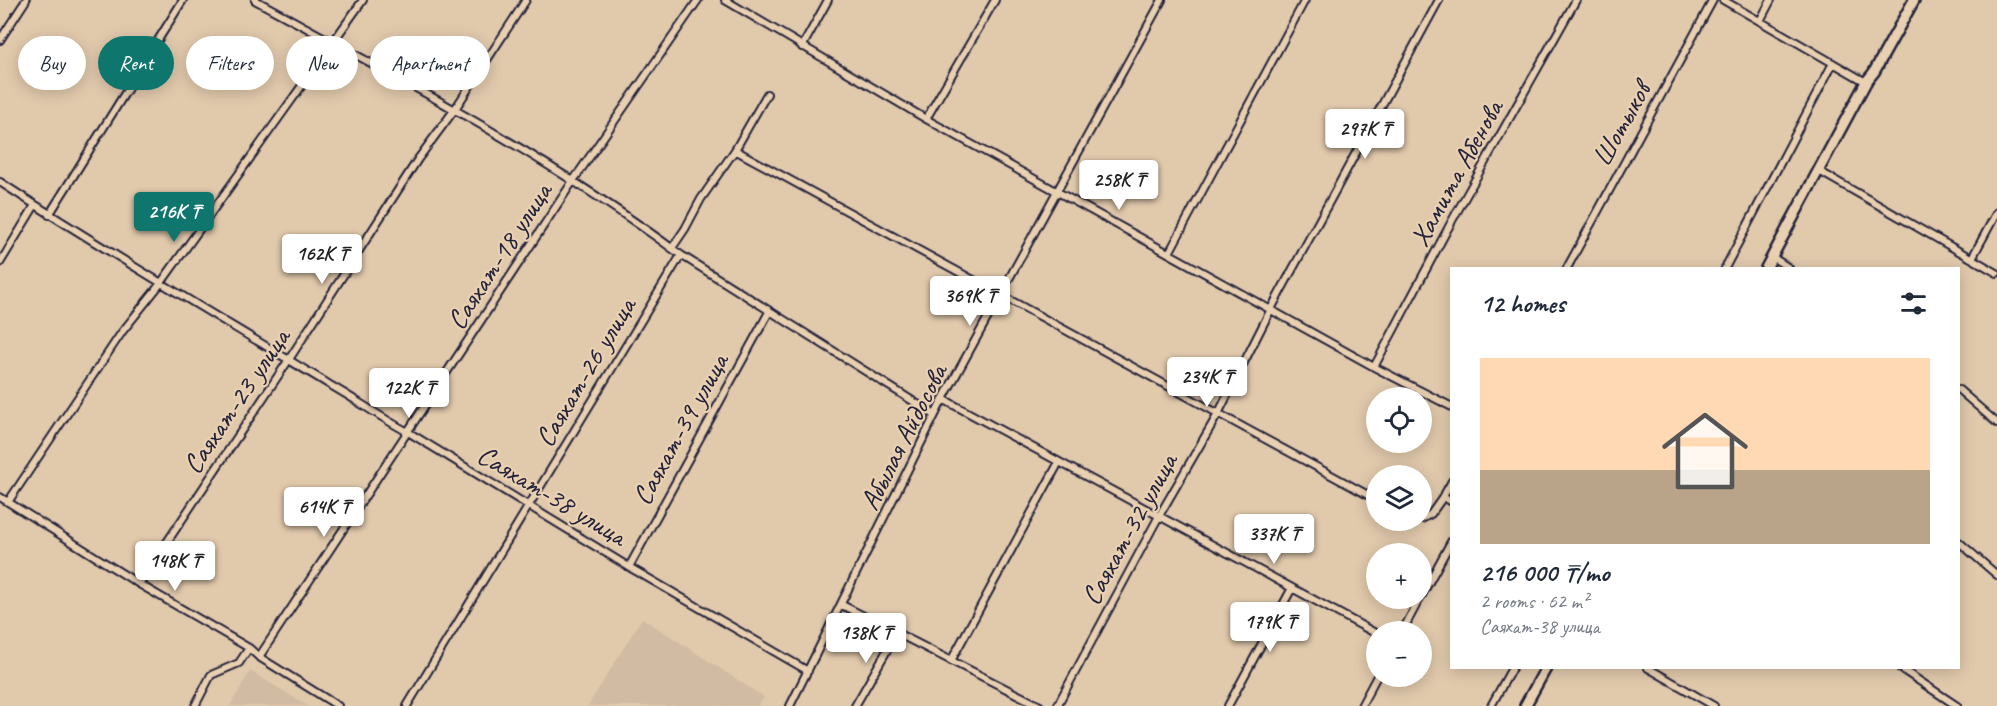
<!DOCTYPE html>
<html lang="en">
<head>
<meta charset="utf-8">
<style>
  body { margin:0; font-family:Caveat,sans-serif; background:#f6f6f7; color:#1f2937; height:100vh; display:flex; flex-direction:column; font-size:22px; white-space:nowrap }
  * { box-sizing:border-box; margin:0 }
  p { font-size:20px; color:#747a83 }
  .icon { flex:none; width:33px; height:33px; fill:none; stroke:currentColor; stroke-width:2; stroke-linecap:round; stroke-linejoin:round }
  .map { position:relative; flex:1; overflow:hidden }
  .panel { position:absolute; left:1450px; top:267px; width:510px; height:402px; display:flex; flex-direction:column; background:#fff; border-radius:0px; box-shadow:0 3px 15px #0003 }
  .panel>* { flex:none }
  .guide { position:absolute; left:18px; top:36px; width:570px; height:54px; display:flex; gap:12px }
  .fabs { position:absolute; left:1366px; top:387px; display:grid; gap:12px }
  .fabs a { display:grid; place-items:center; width:66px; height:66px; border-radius:50%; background:#fff; box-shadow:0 3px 15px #0003; font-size:30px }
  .price { position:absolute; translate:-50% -51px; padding:0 14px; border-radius:6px; background:#fff; color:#222; font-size:20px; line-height:39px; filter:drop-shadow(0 2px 3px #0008) }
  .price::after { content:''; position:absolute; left:50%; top:36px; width:18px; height:14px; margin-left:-9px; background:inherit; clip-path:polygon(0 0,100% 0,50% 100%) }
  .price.selected { background:#0f766e; color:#fff }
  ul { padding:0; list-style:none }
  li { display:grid; align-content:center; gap:12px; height:318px; padding:0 30px }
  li+li { border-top:2px solid #e0e1e3 }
  li span { display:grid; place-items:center; height:186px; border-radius:0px; color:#555 }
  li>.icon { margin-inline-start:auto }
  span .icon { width:108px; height:108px; fill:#fffc; stroke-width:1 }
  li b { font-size:26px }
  h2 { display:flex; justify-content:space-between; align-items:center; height:72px; padding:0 30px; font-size:26px }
  .tag { padding:0 21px; border-radius:27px; background:#fff; box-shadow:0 3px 15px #0003; font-size:21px; line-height:54px }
  .tag.selected { background:#0f766e; color:#fff }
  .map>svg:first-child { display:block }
  .built { fill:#d1bba2 }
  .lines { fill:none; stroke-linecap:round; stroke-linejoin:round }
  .street-casing { stroke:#22223b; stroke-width:10 }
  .primary-casing { stroke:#22223b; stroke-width:14 }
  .street { stroke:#e9d0b1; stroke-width:6 }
  .primary { stroke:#e9d0b1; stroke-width:9 }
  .labels { text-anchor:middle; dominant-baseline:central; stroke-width:4.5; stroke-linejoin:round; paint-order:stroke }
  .street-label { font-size:28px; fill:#22223b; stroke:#e9d0b1 }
</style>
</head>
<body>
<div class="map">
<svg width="1997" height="706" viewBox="0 0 1997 706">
  <rect width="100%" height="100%" fill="#e1c9ac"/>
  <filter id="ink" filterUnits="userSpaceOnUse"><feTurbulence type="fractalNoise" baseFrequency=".0167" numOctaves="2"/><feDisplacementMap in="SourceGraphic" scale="12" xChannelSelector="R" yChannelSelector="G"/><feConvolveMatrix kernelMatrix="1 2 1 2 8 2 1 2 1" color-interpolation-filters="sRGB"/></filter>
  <g filter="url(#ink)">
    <path class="built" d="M642,618L764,697L758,706H588Z
      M250,671L308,706H230Z"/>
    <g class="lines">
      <defs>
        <path id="street" d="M255,0C400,79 548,156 681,255L407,706
          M725,0L926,119L1374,367L1452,407
          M1723,0L1866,82
          M1760,21L1771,0
          M0,40L26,0
          M802,47L828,0
          M926,119L995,0
          M735,150L1377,500
          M1819,171L1997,273
          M0,182C108,253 220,318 330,385C357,400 381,418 408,432L629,567L808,671
          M49,215L183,0
          M672,248L685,229L701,199L735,150L767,94
          M1169,253L1305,0
          M681,255L935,415
          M1772,257L1789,268
          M1972,258L1997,212
          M0,263L35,205
          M1567,268L1713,0
          M1725,268L1833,63
          M1374,367L1453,219L1576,0
          M1959,390L1997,423
          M943,399L1377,634
          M0,497L139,584L249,648L259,657L338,706
          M1443,497L1452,481
          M8,502L122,332L161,283L363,0
          M1422,519L1431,514L1443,497L1452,502
          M1959,542L1997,575
          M629,567L769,312
          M139,584L288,361L418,159L455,109L526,0
          M1422,595L1452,540
          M842,605L1040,706
          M1402,632L1420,598
          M259,657L573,181L698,0
          M951,661L1059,462
          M1648,668L1714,706
          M1900,668L1957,706
          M195,706L211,675L239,663L249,648
          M790,706L943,399L1162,0
          M855,706L897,633
          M1057,706L1159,516L1218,414L1271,309L1439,0
          M1228,706L1292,588
          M1361,706L1377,676
          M1491,706L1512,668"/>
        <path id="primary" d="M1766,268L1866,82L1874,72L1914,0
          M1525,706L1546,668"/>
      </defs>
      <use href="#street" class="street-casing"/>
      <use href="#primary" class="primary-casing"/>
      <use href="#street" class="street"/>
      <use href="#primary" class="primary"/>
    </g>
  </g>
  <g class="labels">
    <g class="street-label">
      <text transform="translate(1621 124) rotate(-61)">Шотыков</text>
      <text transform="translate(1456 173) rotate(-61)">Хамита Абенова</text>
      <text transform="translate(499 256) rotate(-57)">Саяхат-18 улица</text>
      <text transform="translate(585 372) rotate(-59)">Саяхат-26 улица</text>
      <text transform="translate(236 401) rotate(-56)">Саяхат-23 улица</text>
      <text transform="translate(680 429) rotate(-61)">Саяхат-39 улица</text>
      <text transform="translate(903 437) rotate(-63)">Абылая Айдосова</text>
      <text transform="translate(552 495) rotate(31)">Саяхат-38 улица</text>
      <text transform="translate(1129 529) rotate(-61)">Саяхат-32 улица</text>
    </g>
  </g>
</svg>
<div class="fabs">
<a><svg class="icon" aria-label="locate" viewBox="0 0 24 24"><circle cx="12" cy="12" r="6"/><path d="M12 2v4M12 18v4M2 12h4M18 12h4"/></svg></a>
<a><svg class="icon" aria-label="layers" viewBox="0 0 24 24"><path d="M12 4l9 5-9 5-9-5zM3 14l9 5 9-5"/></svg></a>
<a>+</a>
<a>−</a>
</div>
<b class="price" style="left:1365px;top:160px">297K ₸</b>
<b class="price" style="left:1119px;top:211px">258K ₸</b>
<b class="price selected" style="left:174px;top:243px">216K ₸</b>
<b class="price" style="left:322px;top:285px">162K ₸</b>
<b class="price" style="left:970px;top:327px">369K ₸</b>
<b class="price" style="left:1207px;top:408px">234K ₸</b>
<b class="price" style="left:409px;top:419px">122K ₸</b>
<b class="price" style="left:324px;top:538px">614K ₸</b>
<b class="price" style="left:1274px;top:565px">337K ₸</b>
<b class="price" style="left:175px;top:592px">148K ₸</b>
<b class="price" style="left:1270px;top:653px">179K ₸</b>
<b class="price" style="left:866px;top:664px">138K ₸</b>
<div class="guide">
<a class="tag">Buy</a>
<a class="tag selected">Rent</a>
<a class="tag">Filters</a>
<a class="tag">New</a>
<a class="tag">Apartment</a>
</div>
<section class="panel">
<h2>12 homes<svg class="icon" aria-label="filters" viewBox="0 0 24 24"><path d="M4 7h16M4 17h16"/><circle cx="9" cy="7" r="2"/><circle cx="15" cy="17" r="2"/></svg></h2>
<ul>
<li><span style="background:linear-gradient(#ffd9b3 60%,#b9a48a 0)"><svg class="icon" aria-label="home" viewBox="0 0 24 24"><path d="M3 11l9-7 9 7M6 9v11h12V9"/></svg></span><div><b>216 000 ₸/mo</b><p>2 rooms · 62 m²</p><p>Саяхат-38 улица</p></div></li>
</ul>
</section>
</div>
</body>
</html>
